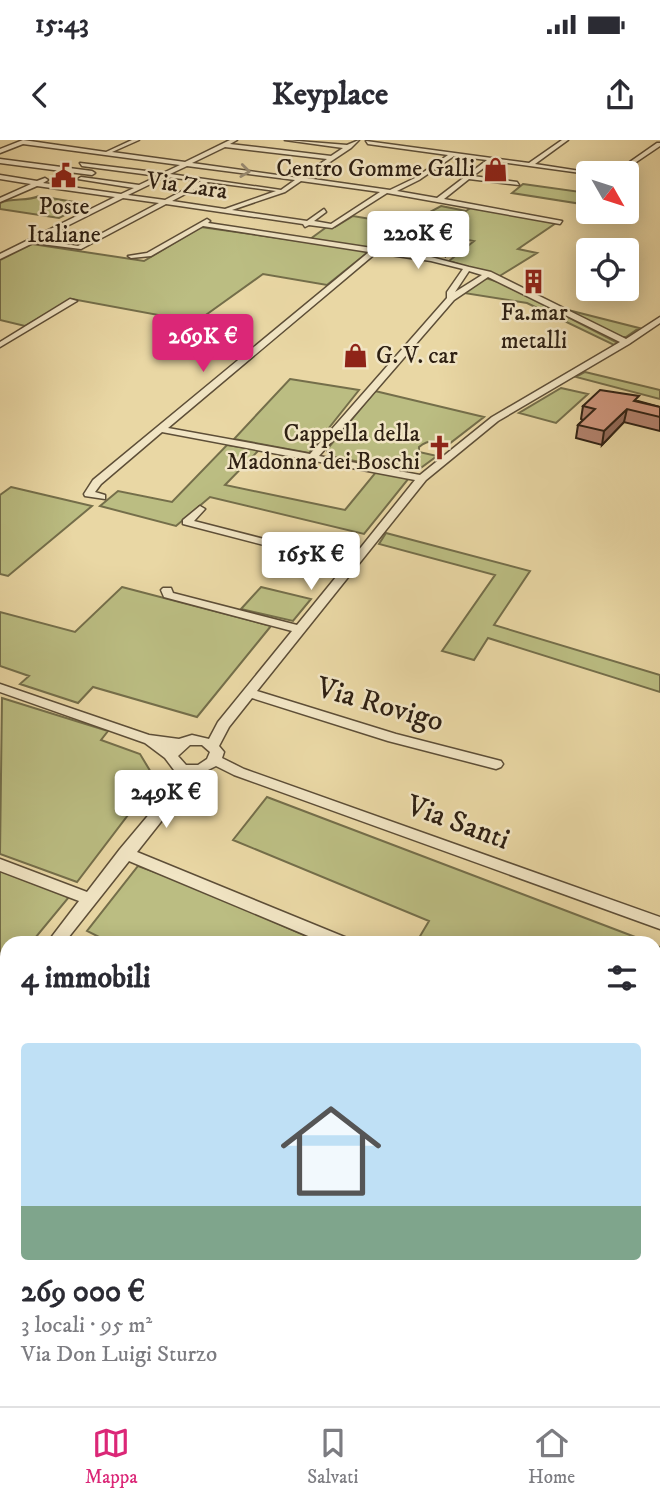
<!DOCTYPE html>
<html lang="it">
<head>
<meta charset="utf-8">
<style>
  body { margin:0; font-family:"IM FELL DW Pica",serif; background:#f2f2f3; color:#2b2b33; height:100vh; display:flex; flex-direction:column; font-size:26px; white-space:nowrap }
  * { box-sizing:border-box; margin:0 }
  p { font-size:23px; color:#7c7c81 }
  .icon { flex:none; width:38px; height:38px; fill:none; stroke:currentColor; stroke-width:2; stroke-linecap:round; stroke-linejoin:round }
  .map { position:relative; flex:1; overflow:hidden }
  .panel { position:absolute; left:0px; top:796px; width:662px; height:471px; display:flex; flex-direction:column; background:#fff; border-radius:21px 21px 0 0; box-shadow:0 4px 18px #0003 }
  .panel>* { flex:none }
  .needle { width:46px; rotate:129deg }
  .buttons { position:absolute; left:576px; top:21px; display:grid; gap:14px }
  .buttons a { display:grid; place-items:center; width:63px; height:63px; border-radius:7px; background:#fff; box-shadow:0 4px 18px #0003; font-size:35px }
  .price { position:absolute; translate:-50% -60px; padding:0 16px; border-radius:7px; background:#fff; color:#222; font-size:23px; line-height:46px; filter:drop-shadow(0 2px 4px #0008) }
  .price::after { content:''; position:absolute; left:50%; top:42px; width:21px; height:16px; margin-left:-10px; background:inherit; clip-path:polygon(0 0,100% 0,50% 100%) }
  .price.selected { background:#db2777; color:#fff }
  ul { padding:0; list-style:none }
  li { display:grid; align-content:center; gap:14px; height:371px; padding:0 21px }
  li span { display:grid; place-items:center; height:217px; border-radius:7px; color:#555 }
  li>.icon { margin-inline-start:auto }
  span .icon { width:126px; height:126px; fill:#fffc; stroke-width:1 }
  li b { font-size:30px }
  h2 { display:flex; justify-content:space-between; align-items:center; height:84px; padding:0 21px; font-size:30px }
  .status { display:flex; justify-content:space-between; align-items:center; height:49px; padding:0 35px; background:#fff; direction:ltr }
  .status svg { height:19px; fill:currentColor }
  header { display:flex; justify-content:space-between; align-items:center; height:91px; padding:0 21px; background:#fff; font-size:32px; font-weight:700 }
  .tab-bar { display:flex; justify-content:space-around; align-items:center; height:98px; border-top:2px solid #e1e1e2; background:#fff; font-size:19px; color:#7c7c81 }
  .tab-bar a { display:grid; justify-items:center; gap:4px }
  .tab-bar .selected { color:#db2777 }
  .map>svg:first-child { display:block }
  .green { fill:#bbbd82; stroke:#746e4a; stroke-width:2 }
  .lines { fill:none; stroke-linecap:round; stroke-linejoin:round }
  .minor-casing { stroke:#5d4e37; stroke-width:3 }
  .minor { fill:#f1e5c4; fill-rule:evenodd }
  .wall { fill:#b58470; stroke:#2e2013; stroke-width:2 }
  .shaded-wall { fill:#946c5b; stroke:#2e2013; stroke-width:2 }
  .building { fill:#d39a82; stroke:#2e2013; stroke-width:2 }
  .oneway { stroke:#998c74 }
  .labels { text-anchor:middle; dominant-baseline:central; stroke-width:5; stroke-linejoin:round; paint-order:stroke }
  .far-poi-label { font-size:24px; fill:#2e2013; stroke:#f1e5c4; text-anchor:end }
  .far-street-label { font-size:24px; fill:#2e2013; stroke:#f1e5c4 }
  .street-label { font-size:30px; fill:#2e2013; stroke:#f1e5c4 }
</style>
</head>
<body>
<div class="status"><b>15:43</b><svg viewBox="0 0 49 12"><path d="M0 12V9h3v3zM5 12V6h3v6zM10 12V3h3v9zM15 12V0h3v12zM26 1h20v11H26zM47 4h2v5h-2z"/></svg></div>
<header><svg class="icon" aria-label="back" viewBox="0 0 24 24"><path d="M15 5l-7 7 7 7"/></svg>Keyplace<svg class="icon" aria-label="share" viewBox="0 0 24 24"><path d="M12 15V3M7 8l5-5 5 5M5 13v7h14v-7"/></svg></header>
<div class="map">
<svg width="660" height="1266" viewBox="0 0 660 1266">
  <rect width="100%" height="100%" fill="#e9d7a4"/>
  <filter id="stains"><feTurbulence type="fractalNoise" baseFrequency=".00286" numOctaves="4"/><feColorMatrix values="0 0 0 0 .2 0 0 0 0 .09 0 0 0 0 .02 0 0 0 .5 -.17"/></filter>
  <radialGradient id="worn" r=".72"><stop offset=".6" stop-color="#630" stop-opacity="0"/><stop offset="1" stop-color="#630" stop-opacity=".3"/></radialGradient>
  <path class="green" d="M523,44L588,53V65L512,53Z
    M39,56L86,64L59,78L0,69V63C14,57 26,62 39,56Z
    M441,66L466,71L472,67L556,83L518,109L537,113L498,137L449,121L474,101L430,93L401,113L372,109L327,145L263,134L196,182L72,159L25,186L0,180V120L32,104L144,121L201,87L306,102L328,86L335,87L353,76L406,85Z
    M486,138L504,144L618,203L614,205L527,163L464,153Z
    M564,169L639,188L626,197H622Z
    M585,232L660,250V259L576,237Z
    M290,239L359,250L309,313L234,299Z
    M561,248L588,254L556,283L519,273Z
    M375,251L484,277L449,304C439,300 428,299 419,307V312L437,316L418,330L385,327L330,316L327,311L329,307Z
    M227,305L259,310L225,345L345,370L376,332L409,338L364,394L210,357L176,386L100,366L118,351L172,362Z
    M11,347L92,366L8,436L0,434V355Z
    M386,393L530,431L494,485L660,535V552L488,498L474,520L442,511L495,435L379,404Z
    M122,447L271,486L197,577L93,547L78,563L20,544L29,536L0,526V472L75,492Z
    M261,447L311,459L293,481L241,469Z
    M2,558L108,591L101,600L140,614L152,634L150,646L77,742L0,714Z
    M267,657L651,803H416L429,781L233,700Z
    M138,726L191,745L322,803H111L87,791Z
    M0,731L69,757L31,803H7V832L0,841Z
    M654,805L660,807V1074L654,1072Z
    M0,1078L7,1083V1260H136L133,1266H0Z
    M306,1260H438L436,1266H304Z"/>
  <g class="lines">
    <defs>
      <path id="minor" d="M23,0L106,12L132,0H139L112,12L185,22L230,0H237L230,4L331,16L343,8L285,0L347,5L359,0L351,8L306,38L390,50L415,38L448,15L368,4L366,1L529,23L562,0H568L535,24L593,33L588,34L493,21L473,36L517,42L519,45L469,39L444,59L562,81L560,84L387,53L332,88L309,85L305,87L303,84L166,64L81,109L33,103L0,119V114L115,57L37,46L0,62V58L31,44L0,39V35L37,41L45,38L48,40L43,43L121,54L134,48L78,39L81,37L139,45L158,36L82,26L80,23L163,33L180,25L23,4L0,13V9ZM225,7L327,19L299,38L192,23ZM454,16L487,20L437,58L397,51L419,40ZM187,26L295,40L281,50L170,34ZM165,37L201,41L165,60L128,55ZM301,41L380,52L331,84L314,81L326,72L324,69L307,81L232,70L285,52ZM208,42L276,51L225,69L172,61ZM123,58L159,63L78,106L39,100Z
        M657,3H660V6L620,33H614Z
        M0,19L92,31L95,33L92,35L0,23Z
        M207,79L210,81L208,83L431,117L469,127L491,132L626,199L660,177V183L629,204L498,281L426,340L257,551L396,594L501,621L503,624L501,627L496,629L388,601L252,558L229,587L219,606L224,612L222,618L244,629L660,777V789L234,635L216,626L198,635L137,712L347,798L349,803H325L129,721L64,803H47L79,761L0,731V719L87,752L120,709L183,634L174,630L165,618L145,603L0,552V544L149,595L179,599L192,595L209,599L218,582L292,491L164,457L161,450L163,448H171L173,453L297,485L345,426L183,384V380L200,366L205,369L194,381L350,421L415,340L162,292L101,344L95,352L105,355V359L85,356L84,354L93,340L369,112L203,86L151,116L131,118L128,116L147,113ZM376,113L431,121L463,129L447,152V158L310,314L168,288ZM469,131L482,135L455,152ZM488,137L620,202L492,277L420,335L319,316L454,160ZM190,605H202L210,612L207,619L198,625H186L178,616Z
        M70,159L77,161L0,207V202Z
        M7,856V876L0,879V859Z"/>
    </defs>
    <use href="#minor" class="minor-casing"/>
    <use href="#minor" class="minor"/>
  </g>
  <path class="wall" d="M416,100L466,101L446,116L416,111Z
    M638,261L660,267V291L624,282L602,305L576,298L578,285L583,280L581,279L583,266Z"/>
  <path class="shaded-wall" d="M467,90L466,101L446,116L447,105Z
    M627,269L624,282L602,305L604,291Z"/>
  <path class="building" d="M437,85L467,90L447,105L416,100Z
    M600,250L639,256L634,261L660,267V277L627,269L604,291L578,285L595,269L583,266Z"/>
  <defs><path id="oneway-chevron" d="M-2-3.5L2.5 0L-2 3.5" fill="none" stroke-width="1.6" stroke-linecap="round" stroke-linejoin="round" transform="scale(1.75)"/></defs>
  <use class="oneway" href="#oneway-chevron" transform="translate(245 31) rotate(7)"/>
  <defs>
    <symbol id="shop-bare" viewBox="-9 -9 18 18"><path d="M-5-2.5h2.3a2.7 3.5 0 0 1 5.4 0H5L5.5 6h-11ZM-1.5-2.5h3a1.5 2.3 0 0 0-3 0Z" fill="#8f2418" stroke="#f1e5c4" stroke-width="2.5" paint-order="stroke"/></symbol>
    <symbol id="civic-bare" viewBox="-9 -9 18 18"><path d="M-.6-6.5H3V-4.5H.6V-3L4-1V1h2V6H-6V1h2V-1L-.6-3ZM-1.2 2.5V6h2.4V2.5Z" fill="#8f2418" stroke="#f1e5c4" stroke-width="2.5" paint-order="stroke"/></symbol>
    <symbol id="building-bare" viewBox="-9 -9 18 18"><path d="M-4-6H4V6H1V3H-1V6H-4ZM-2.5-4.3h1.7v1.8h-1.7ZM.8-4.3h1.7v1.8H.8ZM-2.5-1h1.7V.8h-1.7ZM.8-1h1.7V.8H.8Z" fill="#8f2418" stroke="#f1e5c4" stroke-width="2.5" paint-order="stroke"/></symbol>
    <symbol id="church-bare" viewBox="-9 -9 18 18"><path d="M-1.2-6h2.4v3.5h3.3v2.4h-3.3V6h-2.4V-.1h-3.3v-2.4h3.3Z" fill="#8f2418" stroke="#f1e5c4" stroke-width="2.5" paint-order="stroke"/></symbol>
  </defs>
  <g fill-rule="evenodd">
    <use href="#shop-bare" x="478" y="12" width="35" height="35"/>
    <use href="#civic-bare" x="46" y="18" width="35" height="35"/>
    <use href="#building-bare" x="516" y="124" width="35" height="35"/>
    <use href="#shop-bare" x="338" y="198" width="35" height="35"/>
    <use href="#church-bare" x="422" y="290" width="35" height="35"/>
  </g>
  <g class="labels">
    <g class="far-poi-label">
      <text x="475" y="29">Centro Gomme Galli</text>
      <text x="64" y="67" text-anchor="middle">Poste<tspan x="64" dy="28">Italiane</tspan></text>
      <text x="534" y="173" text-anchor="middle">Fa.mar<tspan x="534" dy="28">metalli</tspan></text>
      <text x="376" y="216" text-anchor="start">G. V. car</text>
      <text x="420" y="294">Cappella della<tspan x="420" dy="28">Madonna dei Boschi</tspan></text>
    </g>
    <g class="far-street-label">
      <text transform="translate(187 46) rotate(8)">Via Zara</text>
    </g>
    <g class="street-label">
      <text transform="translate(380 565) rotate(16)">Via Rovigo</text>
      <text transform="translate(458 683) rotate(20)">Via Santi</text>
    </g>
  </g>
  <rect width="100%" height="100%" filter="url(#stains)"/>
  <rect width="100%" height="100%" fill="url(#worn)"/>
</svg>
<div class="buttons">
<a><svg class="needle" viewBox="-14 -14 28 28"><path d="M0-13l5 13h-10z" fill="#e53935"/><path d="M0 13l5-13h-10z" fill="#7c7c81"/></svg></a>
<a><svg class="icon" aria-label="locate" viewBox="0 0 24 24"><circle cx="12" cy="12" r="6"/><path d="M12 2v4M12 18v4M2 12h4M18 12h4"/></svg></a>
</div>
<b class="price" style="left:418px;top:131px">220K €</b>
<b class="price selected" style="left:203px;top:234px">269K €</b>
<b class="price" style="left:311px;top:452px">165K €</b>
<b class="price" style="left:166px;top:690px">249K €</b>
<section class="panel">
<h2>4 immobili<svg class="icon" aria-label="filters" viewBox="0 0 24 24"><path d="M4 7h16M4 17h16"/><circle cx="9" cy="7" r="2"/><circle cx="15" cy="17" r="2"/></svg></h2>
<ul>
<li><span style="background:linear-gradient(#bfe0f5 75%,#7fa58c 0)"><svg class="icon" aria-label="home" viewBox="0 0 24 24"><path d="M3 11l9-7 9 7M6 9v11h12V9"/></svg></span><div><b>269 000 €</b><p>3 locali · 95 m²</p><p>Via Don Luigi Sturzo</p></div></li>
</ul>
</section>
</div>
<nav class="tab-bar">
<a class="selected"><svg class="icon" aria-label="map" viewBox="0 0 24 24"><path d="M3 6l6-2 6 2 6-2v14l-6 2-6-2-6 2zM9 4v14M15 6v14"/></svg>Mappa</a>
<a><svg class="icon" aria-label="saved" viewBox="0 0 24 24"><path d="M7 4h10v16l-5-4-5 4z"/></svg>Salvati</a>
<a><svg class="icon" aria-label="home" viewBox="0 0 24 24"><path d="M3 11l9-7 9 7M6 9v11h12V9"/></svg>Home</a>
</nav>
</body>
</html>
